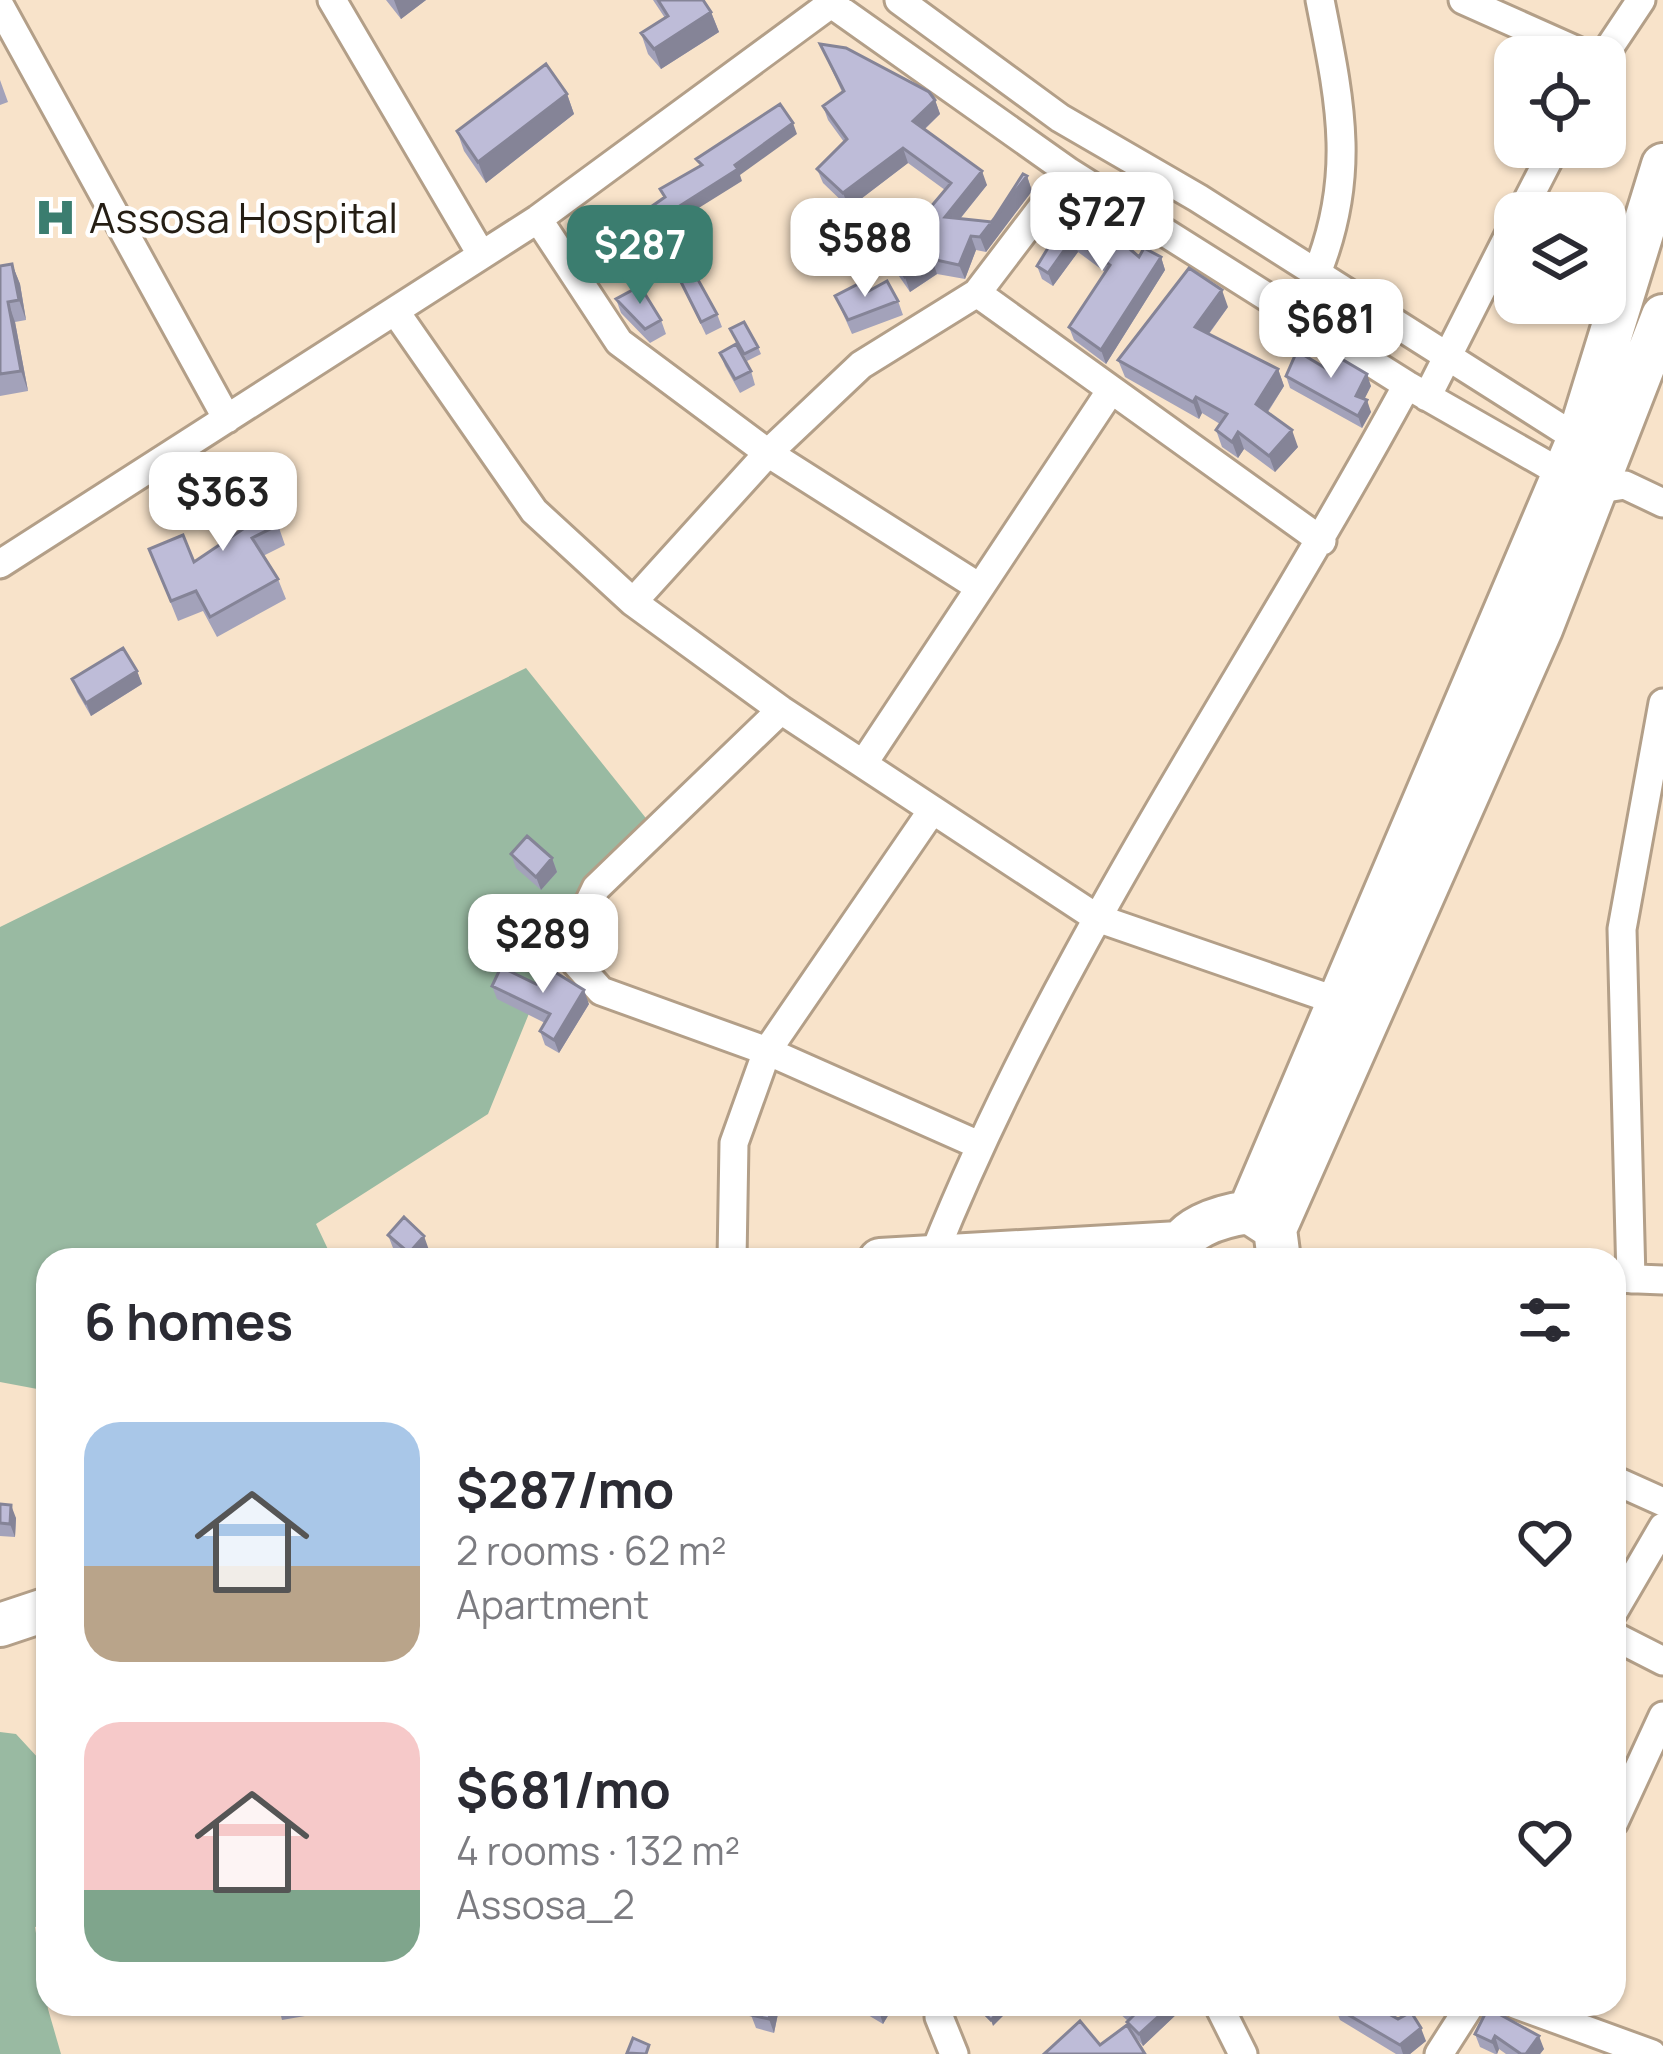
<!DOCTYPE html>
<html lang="en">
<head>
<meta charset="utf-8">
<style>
  body { margin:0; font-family:Manrope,sans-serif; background:#f2f2f3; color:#2b2b33; height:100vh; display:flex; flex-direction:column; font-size:45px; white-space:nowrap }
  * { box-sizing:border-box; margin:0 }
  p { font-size:39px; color:#7c7c81 }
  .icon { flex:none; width:66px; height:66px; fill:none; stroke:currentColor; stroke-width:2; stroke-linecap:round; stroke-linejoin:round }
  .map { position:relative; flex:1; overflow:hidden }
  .side { position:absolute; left:36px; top:1248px; width:1590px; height:768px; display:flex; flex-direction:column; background:#fff; border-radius:36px; box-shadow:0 3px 9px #0004 }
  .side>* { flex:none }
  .controls { position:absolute; left:1494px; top:36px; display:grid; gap:24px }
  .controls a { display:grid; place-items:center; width:132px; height:132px; border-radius:24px; background:#fff; box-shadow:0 3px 9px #0004; font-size:60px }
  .price { position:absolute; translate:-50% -102px; padding:0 27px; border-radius:24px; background:#fff; color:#222; font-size:39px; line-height:78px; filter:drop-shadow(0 3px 6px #0008) }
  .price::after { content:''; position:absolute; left:50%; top:72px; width:36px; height:27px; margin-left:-18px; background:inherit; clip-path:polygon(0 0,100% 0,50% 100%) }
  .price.selected { background:#3b7d6f; color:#fff }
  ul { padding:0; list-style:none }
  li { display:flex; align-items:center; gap:36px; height:300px; padding:0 48px }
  li span { display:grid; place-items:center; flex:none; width:336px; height:240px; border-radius:36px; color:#555 }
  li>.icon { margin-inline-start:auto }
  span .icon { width:144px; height:144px; fill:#fffc; stroke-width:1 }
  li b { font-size:51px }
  h2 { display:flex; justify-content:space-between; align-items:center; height:144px; padding:0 48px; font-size:51px }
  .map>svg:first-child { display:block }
  .forest { fill:#99baa2 }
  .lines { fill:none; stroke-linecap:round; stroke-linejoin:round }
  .minor-casing { stroke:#b39f88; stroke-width:33 }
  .highway-casing { stroke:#b39f88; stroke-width:48 }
  .minor { stroke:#fff; stroke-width:27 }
  .highway { stroke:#fff; stroke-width:42 }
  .wall { fill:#a3a2ba }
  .shaded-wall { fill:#858497 }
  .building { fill:#bebcd8; stroke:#858497; stroke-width:3 }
  .labels { text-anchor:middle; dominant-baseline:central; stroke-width:9; stroke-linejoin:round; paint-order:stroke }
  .poi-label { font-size:42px; fill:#251e14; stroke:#fff; text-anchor:start }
</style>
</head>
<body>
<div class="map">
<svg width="1663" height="2054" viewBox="0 0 1663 2054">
  <rect width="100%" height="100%" fill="#f8e3ca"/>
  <path class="forest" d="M526,668L657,832L548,967L488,1114L316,1224L333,1260H48V1391L0,1382V927Z
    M0,1732L16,1734L40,1760L48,1758V1925L35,1927L48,2009L61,2054H0Z"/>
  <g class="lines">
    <defs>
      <path id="minor" d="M332,0L481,254
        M826,0L1069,172L1407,385L1563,474L1600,489L1625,485L1663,503
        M899,0L1060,118L1198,198L1592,448
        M1463,0L1591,57
        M0,6L227,419
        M1603,57L1641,0
        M1521,213L1555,147
        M538,219L619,342L768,453L979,587
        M1316,275C1357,176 1340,101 1320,0
        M977,293L1069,172
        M395,311L534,511L633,602L781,710L1097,918L1352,1006
        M1427,397L1515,223
        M0,564L538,219L836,0
        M633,602L768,453L861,365L977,293L1322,541
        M781,710L596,888L574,934L576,963L601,991L767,1051L979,1145
        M863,764L1111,390
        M934,1254C1057,947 1250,674 1407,385
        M732,1260L734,1143L767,1051L931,812
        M1614,1278L1663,1280
        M1631,1279L1622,929L1663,703
        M1614,1480L1663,1502
        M1614,1611L1663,1527
        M1614,1636L1663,1661
        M1614,1822L1663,1716
        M942,2004L939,2017L954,2054
        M1218,2004L1243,2054
        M1515,2004L1652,2054
        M1439,2054L1471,2004"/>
      <path id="highway" d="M1249,1212L1578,440L1663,165
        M1275,1229L1541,629L1663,316
        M880,1260L1179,1243
        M1175,1260C1177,1228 1221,1216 1249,1212L1275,1229L1279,1260
        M0,1625L48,1609"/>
    </defs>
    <use href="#minor" class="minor-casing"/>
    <use href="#highway" class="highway-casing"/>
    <use href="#minor" class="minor"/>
    <use href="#highway" class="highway"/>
  </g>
  <path class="wall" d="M386,0H426L401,19Z
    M653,0H703L711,12L719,32L661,69L648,54L641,33L665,18Z
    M820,44L935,100L940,114L925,129L987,185L960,219L992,222L1027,176L1032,191L986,252L976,250L965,279L937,274L910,292L892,266L887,251L920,229L914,213L924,215L945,190L908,163L849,208L823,183L817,169L844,142L828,120L823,106L842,92Z
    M0,80L8,102L0,105Z
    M567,94L574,114L486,183L464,151L457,131Z
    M1076,202L1139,257H1161L1165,270L1106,364L1074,340L1069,327L1105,272L1078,252L1053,286L1042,279L1037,266Z
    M595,229L632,234L637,247L613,262L600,243Z
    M12,264L20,284L26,320L15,322L28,391L0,396V266Z
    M673,266L717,314L722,327L706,335Z
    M867,292L898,301L903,315L852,334L835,296Z
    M616,299L661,320L666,334L650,343L621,313Z
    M1228,307L1209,334L1278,369L1284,386L1268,412L1298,447L1275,472L1244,449L1238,458L1222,447L1216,430L1220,424L1202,413L1199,419L1125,377L1118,360Z
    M730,329L758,347L761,354L747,361Z
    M720,353L751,371L755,385L740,393L725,366Z
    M1327,369L1371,386L1364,399L1371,412L1362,428L1290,388L1286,376Z
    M219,485L278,525L285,545L263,556L278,579L286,599L217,637L203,611L178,621L149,549L194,562L240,531L227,505Z
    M137,671L142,684L91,716L77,692L72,679Z
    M511,854L552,858L557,872L541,890L516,868Z
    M536,984L589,1004L559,1053L545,1045L540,1031L545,1023L497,999L492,986Z
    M388,1235L429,1250L420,1260H406L393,1248Z
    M0,1504L16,1518L15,1537L0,1536Z
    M278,2004H303L305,2016L282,2020Z
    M578,2004H598L595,2012Z
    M754,2004H780L774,2033L756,2028L751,2015Z
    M864,2004H895L883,2024L868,2015Z
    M1115,2004H1177L1180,2011L1143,2046L1134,2035L1100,2045L1130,2030L1128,2021L1119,2013Z
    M1336,2004H1375L1374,2006L1426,2041L1410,2054H1396L1340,2020L1335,2007Z
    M1488,2008L1544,2049L1540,2054H1506L1499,2049L1497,2054H1495L1480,2047L1475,2034Z"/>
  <path class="shaded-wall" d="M394,0H426L401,19Z
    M711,12L719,32L661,69L654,49Z
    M567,94L574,114L486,183L478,162Z
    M935,100L940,114L918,135L913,121Z
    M793,123L797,134L740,175L742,181L649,239L645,228Z
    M903,148L908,163L849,208L843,193Z
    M982,171L987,185L950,231L945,217Z
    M1027,176L1032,191L986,252L980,237Z
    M971,236L976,250L965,279L959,265Z
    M1073,238L1078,252L1053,286L1048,273Z
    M1161,257L1165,270L1106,364L1101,350Z
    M932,259L937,274L910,292L905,277Z
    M12,264L20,284L26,320L19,300Z
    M1222,290L1228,307L1201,344L1195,327Z
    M8,302L15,322L28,391L21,371Z
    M1278,369L1284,386L1262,420L1256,404Z
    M1367,374L1371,386L1360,408L1356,396Z
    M1196,397L1202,413L1199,419L1193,402Z
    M1367,400L1371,412L1362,428L1358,416Z
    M1292,430L1298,447L1275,472L1269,456Z
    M1238,432L1244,449L1238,458L1232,442Z
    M137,671L142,684L91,716L86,703Z
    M552,858L557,872L541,890L536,877Z
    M584,990L589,1004L559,1053L554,1040Z
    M424,1236L429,1250L420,1260H411L409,1253Z
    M11,1505L16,1518L15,1537L10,1524Z
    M773,2004H780L774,2033L769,2019Z
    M883,2004H895L883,2024L879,2011Z
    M1006,2004H1009L1010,2009L993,2026L991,2020Z
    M1172,2004H1177L1180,2011L1143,2046L1139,2034Z
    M1421,2028L1426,2041L1410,2054H1403L1400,2045Z
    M1495,2036L1499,2049L1497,2054L1492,2042Z
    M1539,2036L1544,2049L1540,2054H1526Z"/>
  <path class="building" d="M658,0H703L711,12L654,49L641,33L668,16Z
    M820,44L846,48L929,92L935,100L913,121L982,171L945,217L992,222L1023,174L1027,176L980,237L971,236L959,265L932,259L905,277L887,251L926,224L914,213L924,215L951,183L903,148L843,193L817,169L847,139L823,106L844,91Z
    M546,64L567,94L478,162L457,131Z
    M780,104L793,123L735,165L738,169L645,228L638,216L665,197L660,189L702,165L696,159Z
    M1076,202L1139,257L1144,248L1161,257L1101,350L1069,327L1110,265L1073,238L1048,273L1037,266Z
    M619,213L632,234L608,248L595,229Z
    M686,258L717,314L701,322L673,266Z
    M12,264L19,300L8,302L21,371L0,374V266Z
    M1189,268L1222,290L1195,327L1278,369L1256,404L1292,430L1269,456L1238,432L1232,442L1216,430L1227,414L1196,397L1193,402L1118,360Z
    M887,281L898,301L848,320L835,296L862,282L867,292Z
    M640,286L661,320L645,329L616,299Z
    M744,322L758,347L744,354L730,329Z
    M736,344L751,371L735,379L720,353Z
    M1297,351L1327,369L1338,357L1367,374L1356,396L1367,400L1358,416L1286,376Z
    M249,469L278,525L252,538L278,579L210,617L196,591L171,601L149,549L183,535L194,562L243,529L219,485Z
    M123,648L137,671L86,703L72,679Z
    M527,836L552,858L536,877L511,854Z
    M545,966L584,990L554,1040L540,1031L550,1014L492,986L501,967L536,984Z
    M404,1217L424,1236L409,1253L388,1235Z
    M0,1504L11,1505L10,1524L0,1523Z
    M278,2004H301L302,2010L280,2013Z
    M754,2004H773L769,2019L751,2015Z
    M866,2004H883L879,2011Z
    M981,2004H1006L991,2020L978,2007Z
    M1117,2004H1172L1139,2034L1127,2022L1133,2016Z
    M1336,2004H1371L1398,2019L1411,2012L1421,2028L1400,2045L1335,2007Z
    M1488,2008L1539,2036L1526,2054H1521L1495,2036L1492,2042L1475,2034Z
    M1080,2021L1100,2045L1127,2025L1145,2054H1044Z
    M633,2038L649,2045L646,2054L627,2053Z"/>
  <defs>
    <symbol id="hospital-bare" viewBox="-9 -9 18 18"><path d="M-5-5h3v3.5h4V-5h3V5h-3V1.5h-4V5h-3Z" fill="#3b7d6f" stroke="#fff" stroke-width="2.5" paint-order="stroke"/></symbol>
  </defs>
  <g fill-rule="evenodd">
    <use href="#hospital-bare" x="26" y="188" width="59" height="59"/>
  </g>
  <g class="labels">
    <g class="poi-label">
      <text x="89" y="217">Assosa Hospital</text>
    </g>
  </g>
</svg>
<div class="controls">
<a><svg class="icon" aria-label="locate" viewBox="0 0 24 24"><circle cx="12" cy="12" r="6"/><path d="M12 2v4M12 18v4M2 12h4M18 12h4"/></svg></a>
<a><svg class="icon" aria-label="layers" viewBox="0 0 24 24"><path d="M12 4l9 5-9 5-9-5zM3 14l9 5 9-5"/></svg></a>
</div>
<b class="price" style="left:1102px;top:274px">$727</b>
<b class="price" style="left:865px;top:300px">$588</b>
<b class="price selected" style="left:640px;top:307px">$287</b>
<b class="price" style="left:1331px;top:381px">$681</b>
<b class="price" style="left:223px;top:554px">$363</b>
<b class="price" style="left:543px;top:996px">$289</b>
<section class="side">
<h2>6 homes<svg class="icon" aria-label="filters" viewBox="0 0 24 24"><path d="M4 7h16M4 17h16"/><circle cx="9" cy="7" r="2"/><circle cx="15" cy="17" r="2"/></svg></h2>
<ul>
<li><span style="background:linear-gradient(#a9c7e8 60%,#b9a48a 0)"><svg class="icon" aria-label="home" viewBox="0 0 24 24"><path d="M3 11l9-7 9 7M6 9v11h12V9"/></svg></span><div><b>$287/mo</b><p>2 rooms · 62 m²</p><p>Apartment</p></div><svg class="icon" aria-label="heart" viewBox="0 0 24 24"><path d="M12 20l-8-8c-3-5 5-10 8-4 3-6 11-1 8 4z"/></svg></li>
<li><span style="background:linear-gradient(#f6c9c9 70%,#7fa58c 0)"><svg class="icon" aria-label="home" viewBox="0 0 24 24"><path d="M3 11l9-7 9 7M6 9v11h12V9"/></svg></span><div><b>$681/mo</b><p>4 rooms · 132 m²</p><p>Assosa_2</p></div><svg class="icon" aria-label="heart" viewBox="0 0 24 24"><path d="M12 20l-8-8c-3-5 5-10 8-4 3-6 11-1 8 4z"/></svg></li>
</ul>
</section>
</div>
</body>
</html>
